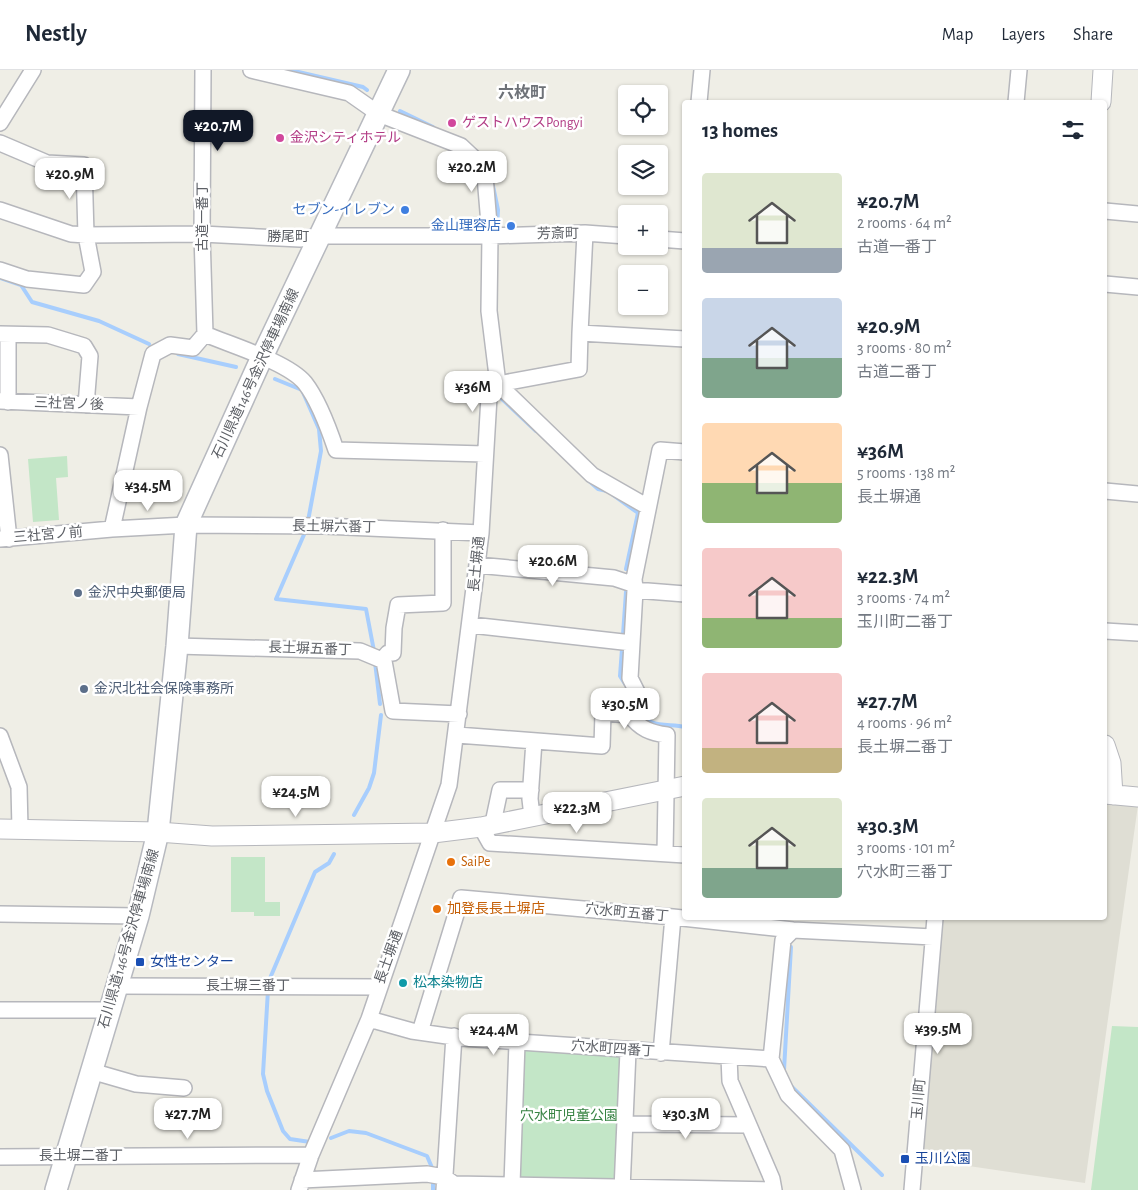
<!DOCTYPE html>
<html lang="en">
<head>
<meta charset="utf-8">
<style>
  body { margin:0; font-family:"Alegreya Sans","Noto Sans JP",sans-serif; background:#f6f6f7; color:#1f2937; height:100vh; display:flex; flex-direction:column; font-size:19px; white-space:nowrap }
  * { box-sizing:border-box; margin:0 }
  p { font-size:16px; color:#747a83 }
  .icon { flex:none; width:28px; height:28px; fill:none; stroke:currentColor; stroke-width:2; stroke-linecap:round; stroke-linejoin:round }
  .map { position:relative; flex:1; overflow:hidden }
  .panel { position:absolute; left:682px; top:30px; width:425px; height:820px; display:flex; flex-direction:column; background:#fff; border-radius:5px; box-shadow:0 1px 4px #0004 }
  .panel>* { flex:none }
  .tools { position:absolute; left:618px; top:15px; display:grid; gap:10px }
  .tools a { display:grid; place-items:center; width:50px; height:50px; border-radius:5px; background:#fff; box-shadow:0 1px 4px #0004; font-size:25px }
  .price { position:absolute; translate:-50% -42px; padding:0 11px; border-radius:10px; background:#fff; color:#222; font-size:16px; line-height:32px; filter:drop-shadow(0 1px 2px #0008) }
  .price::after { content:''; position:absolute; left:50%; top:30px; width:15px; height:11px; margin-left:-8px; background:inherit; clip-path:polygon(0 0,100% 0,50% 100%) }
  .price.active { background:#111827; color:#fff }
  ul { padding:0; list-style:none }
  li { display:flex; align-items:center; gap:15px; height:125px; padding:0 20px }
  li span { display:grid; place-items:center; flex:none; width:140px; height:100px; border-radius:5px; color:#555 }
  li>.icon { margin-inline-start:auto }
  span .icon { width:60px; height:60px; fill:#fffc; stroke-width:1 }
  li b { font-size:21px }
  h2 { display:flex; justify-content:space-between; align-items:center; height:60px; padding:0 20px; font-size:21px }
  header { display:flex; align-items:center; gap:30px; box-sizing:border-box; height:70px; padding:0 25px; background:#fff; border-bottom:1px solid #e0e1e3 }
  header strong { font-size:24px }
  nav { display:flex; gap:28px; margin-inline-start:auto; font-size:18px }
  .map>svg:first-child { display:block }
  .education { fill:#dfded4 }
  .green { fill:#c3e6c7 }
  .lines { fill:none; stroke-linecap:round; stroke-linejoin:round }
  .stream { stroke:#a8cefd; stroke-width:4 }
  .minor-casing { stroke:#b6b7bc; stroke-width:18 }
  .tertiary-casing { stroke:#b6b7bc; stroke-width:21 }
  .secondary-casing { stroke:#b7b9bf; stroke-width:24 }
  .minor { stroke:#fff; stroke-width:15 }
  .tertiary { stroke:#fff; stroke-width:19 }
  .secondary { stroke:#fff; stroke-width:21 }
  .hotel-dot { fill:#d1479c; stroke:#fff; stroke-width:2 }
  .shop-dot { fill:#3f7fe0; stroke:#fff; stroke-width:2 }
  .service-dot { fill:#5c6f8a; stroke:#fff; stroke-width:2 }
  .food-dot { fill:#e8710a; stroke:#fff; stroke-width:2 }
  .transit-dot { fill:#1a4fb4; stroke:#fff; stroke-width:2 }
  .culture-dot { fill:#0f9aa8; stroke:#fff; stroke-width:2 }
  .labels { text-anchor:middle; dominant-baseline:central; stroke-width:5; stroke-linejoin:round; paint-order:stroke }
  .hotel-label { font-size:14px; fill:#b23c85; stroke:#fff; text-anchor:start }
  .shop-label { font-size:14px; fill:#366cbe; stroke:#fff; text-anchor:end }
  .street-label { font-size:14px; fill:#5d6066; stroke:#fff }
  .service-label { font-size:14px; fill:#4e5e75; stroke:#fff; text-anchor:start }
  .food-label { font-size:14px; fill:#c56008; stroke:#fff; text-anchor:start }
  .transit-label { font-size:14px; fill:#164399; stroke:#fff; text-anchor:start }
  .culture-label { font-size:14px; fill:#0d838f; stroke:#fff; text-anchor:start }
  .park-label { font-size:14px; fill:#378343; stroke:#fff }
  .quarter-label { font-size:16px; font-weight:bold; fill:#6e7278; stroke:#fff }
</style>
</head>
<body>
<header>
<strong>Nestly</strong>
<nav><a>Map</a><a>Layers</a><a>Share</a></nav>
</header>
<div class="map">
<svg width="1138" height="1120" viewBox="0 0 1138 1120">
  <rect width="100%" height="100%" fill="#efeee6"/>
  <path class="education" d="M1105,732L1138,735L1085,1113L921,1089L942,848H1105Z"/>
  <path class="green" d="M67,386L68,407L56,408L59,450L33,452L28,389Z
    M231,787H265V832H280V846H254V842H231Z
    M1112,956L1138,957V1120H1091Z
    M525,978L618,986L621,989L617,1105L613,1110L521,1108L517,1104L520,982Z"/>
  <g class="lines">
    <path class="stream" d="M290,0L363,17L367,20
      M400,41L433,57
      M493,116L498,140L497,158
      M0,208L21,215L32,232L99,251L149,274
      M178,284L236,297
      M275,309L302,320L319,359L321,381L308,451
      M502,329L536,361
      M588,410L598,419L607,421
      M613,425L638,443L626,499
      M306,460L276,529L366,539L374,581
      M623,565L626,522
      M622,579L620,606L625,614
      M375,592L380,634
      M638,640C648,659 668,653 685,657
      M354,745L369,718L374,703L381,645
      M268,913L315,802L329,793L334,784
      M268,920L263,1004L267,1021L283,1061L290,1069L310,1072
      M784,1000L791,877
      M791,1016L882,1105
      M331,1068L349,1061L366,1063L427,1086L433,1100
      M433,1111V1120"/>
    <defs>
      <path id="minor" d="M203,0L202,164L205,264
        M251,0L349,23L379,44L461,76L477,91L485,106L490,166L489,241L498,314L489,327L481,463L449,715L369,949L311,1085L299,1120
        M699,32L702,0
        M1016,32L1019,0
        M0,53L33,0
        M0,73L47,93L84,95L86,165L93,202L84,215L27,209L0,200
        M0,140L71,164L86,165L202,164L300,169L321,166H490L585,163L626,166
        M1105,141L1138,144
        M659,169L685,171
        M1105,214L1138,217
        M580,263L585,163
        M0,264L48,265L84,276L90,286L86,335
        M205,264C230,275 288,292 305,313C319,331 329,359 336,380L485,384
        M498,314L579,299L580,263L685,269
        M498,314L592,405L648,437
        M0,331L139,337
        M8,332V265
        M0,385L9,469
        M1105,421L1138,424
        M112,459L139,337L153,284L170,275L193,278L205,264
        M0,469L112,459L186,455L324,456L481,463
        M477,495L614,508L635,515
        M635,520L685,524
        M471,555L632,573
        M1105,561L1138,563
        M177,576L360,581L384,591L393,641L459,644
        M382,590L388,583H393L394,558L398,535L443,533V460
        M630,645C640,659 651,663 667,665L665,784
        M457,665L602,676L603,643L630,645L641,630L630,608L635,520L634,509L660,380L685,382
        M0,666L19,717L20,759
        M532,746L530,729L534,671
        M493,753L500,720H531
        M481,757L490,773L685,785
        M0,844L138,846
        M793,860L783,870L771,989L788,1025L842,1080L853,1120
        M117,916L379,917
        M0,940H110
        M369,949L412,961L461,968L771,989
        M420,962L461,828L673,847L793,860L933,867
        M661,983L673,847
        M729,987L730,1011L772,1109L774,1120
        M91,1001L136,1014L184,1018
        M625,1054L748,1055
        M0,1087L311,1085
        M302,1110L427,1104L444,1107L454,1114L771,1120
        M512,1114L517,973
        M444,1120L454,966
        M622,1120L628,981
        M912,1120L935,848"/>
      <path id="tertiary" d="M1101,32L1103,0
        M1105,675L1111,693L1113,725
        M1105,724L1138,727
        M0,759L158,762L212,766L433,763L481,757L685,716"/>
      <path id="secondary" d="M56,1120L138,846L158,762L177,576L186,455L262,287L399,0"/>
    </defs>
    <use href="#minor" class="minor-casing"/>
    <use href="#tertiary" class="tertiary-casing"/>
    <use href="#secondary" class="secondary-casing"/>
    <use href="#minor" class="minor"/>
    <use href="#tertiary" class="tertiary"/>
    <use href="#secondary" class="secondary"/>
  </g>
  <g class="hotel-dot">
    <circle cx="452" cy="53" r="5"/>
    <circle cx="280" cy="68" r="5"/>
  </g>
  <g class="shop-dot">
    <circle cx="405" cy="140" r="5"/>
    <circle cx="511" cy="156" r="5"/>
  </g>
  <g class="service-dot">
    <circle cx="78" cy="523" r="5"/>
    <circle cx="84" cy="619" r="5"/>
  </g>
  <g class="food-dot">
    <circle cx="451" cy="792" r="5"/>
    <circle cx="437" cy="839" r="5"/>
  </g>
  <g class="transit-dot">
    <rect x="135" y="887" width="10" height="10" rx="2.5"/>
    <rect x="900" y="1084" width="10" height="10" rx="2.5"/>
  </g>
  <circle class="culture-dot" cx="403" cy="913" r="5"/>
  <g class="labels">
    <g class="hotel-label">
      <text x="462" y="53">ゲストハウスPongyi</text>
      <text x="290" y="68">金沢シティホテル</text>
    </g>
    <g class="shop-label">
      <text x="395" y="140">セブン-イレブン</text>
      <text x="501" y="156">金山理容店</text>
    </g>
    <g class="street-label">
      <text transform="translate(203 147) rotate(-90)">古道一番丁</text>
      <text transform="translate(558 164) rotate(-1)">芳斎町</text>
      <text x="288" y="167">勝尾町</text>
      <text transform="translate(256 304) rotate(-65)">石川県道146号金沢停車場南線</text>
      <text transform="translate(69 334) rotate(2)">三社宮ノ後</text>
      <text transform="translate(334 457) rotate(1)">長土塀六番丁</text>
      <text transform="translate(48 465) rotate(-5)">三社宮ノ前</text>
      <text transform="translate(477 494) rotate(-84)">長土塀通</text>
      <text transform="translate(310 579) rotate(2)">長土塀五番丁</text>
      <text transform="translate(627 843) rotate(5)">穴水町五番丁</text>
      <text transform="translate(129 869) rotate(-74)">石川県道146号金沢停車場南線</text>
      <text transform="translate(389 887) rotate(-70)">長土塀通</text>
      <text x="248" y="916">長土塀三番丁</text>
      <text transform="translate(613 979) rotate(4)">穴水町四番丁</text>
      <text transform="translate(919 1029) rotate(-85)">玉川町</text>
      <text x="81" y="1086">長土塀二番丁</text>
    </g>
    <g class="service-label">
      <text x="88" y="523">金沢中央郵便局</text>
      <text x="94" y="619">金沢北社会保険事務所</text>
    </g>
    <g class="food-label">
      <text x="461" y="792">SaiPe</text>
      <text x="447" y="839">加登長長土塀店</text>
    </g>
    <g class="transit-label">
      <text x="150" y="892">女性センター</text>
      <text x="915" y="1089">玉川公園</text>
    </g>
    <g class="culture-label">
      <text x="413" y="913">松本染物店</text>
    </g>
    <g class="park-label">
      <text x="569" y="1046">穴水町児童公園</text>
    </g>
    <g class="quarter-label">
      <text x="522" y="23">六枚町</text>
    </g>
  </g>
</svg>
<div class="tools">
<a><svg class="icon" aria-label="locate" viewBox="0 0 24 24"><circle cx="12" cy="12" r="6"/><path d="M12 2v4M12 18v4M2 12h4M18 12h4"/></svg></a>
<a><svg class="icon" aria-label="layers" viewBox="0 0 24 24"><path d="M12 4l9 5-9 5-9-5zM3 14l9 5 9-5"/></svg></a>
<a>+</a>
<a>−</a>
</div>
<b class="price active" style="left:218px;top:82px">¥20.7M</b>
<b class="price" style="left:472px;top:123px">¥20.2M</b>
<b class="price" style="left:70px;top:130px">¥20.9M</b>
<b class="price" style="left:473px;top:343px">¥36M</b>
<b class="price" style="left:148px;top:442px">¥34.5M</b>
<b class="price" style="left:553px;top:517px">¥20.6M</b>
<b class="price" style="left:625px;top:660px">¥30.5M</b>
<b class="price" style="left:296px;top:748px">¥24.5M</b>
<b class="price" style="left:577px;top:764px">¥22.3M</b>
<b class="price" style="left:938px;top:985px">¥39.5M</b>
<b class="price" style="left:494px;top:986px">¥24.4M</b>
<b class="price" style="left:188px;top:1070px">¥27.7M</b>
<b class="price" style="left:686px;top:1070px">¥30.3M</b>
<section class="panel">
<h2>13 homes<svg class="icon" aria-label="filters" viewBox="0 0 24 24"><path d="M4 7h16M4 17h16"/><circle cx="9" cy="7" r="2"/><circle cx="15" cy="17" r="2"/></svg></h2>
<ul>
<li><span style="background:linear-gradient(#dfe7d0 75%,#9aa5b1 0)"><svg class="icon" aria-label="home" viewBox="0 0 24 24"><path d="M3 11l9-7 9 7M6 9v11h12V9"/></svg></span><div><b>¥20.7M</b><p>2 rooms · 64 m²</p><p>古道一番丁</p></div></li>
<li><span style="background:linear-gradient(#c9d6e8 60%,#7fa58c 0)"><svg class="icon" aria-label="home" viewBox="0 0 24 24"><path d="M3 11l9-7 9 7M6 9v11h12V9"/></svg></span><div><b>¥20.9M</b><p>3 rooms · 80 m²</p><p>古道二番丁</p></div></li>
<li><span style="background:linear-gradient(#ffd9b3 60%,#8fb573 0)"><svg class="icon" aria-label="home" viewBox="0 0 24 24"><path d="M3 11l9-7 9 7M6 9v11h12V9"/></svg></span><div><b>¥36M</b><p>5 rooms · 138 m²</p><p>長土塀通</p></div></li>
<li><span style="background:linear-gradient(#f6c9c9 70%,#8fb573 0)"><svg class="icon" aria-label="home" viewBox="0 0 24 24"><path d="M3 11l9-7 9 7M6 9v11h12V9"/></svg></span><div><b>¥22.3M</b><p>3 rooms · 74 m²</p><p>玉川町二番丁</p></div></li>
<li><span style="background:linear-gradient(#f6c9c9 75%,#c2b280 0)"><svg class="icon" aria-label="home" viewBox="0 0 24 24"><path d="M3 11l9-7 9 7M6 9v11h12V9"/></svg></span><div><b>¥27.7M</b><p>4 rooms · 96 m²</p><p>長土塀二番丁</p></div></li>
<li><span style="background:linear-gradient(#dfe7d0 70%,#7fa58c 0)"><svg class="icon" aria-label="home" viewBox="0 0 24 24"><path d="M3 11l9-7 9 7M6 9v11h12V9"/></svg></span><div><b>¥30.3M</b><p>3 rooms · 101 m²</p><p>穴水町三番丁</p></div></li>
</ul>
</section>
</div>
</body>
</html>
